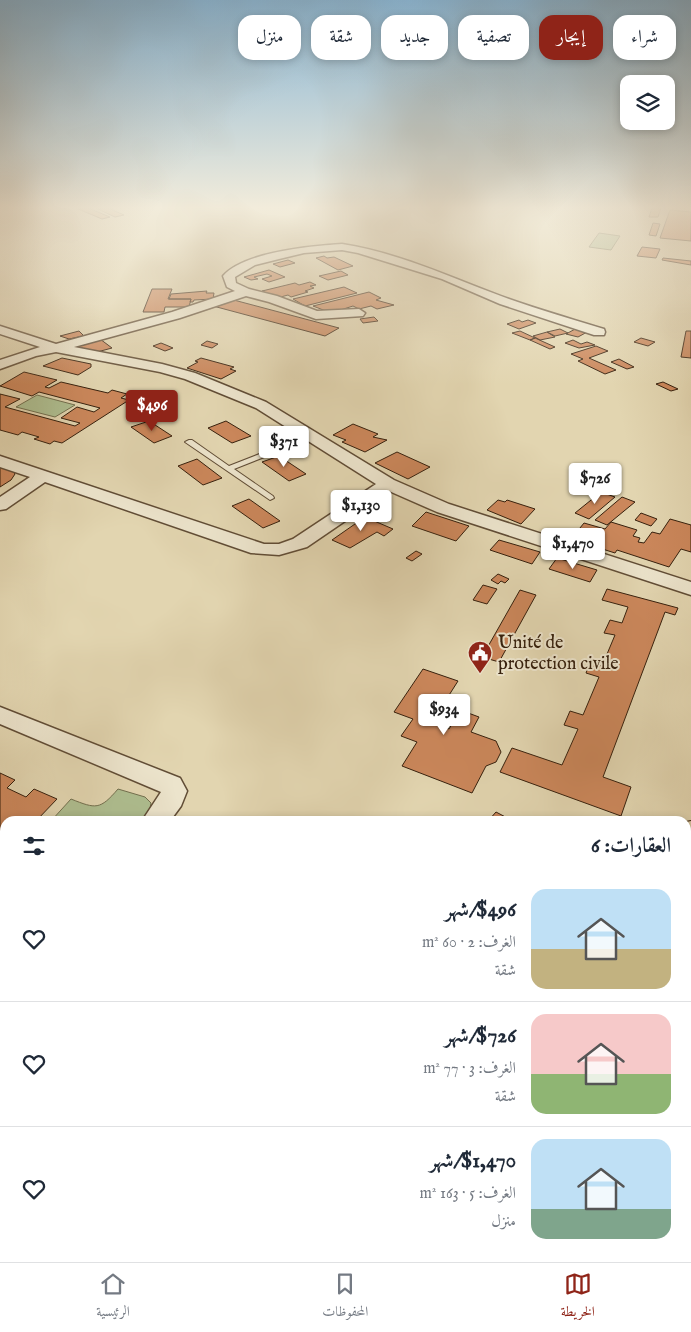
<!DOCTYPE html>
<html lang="ar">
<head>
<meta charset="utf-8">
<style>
  body { margin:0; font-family:"IM FELL English",Amiri,serif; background:#f6f6f7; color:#1f2937; direction:rtl; height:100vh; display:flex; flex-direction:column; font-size:19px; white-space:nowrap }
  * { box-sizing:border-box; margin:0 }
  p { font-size:16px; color:#747a83 }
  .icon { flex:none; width:28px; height:28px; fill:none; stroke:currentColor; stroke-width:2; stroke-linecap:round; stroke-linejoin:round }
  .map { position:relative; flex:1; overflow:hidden; direction:ltr }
  .side { position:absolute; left:0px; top:816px; width:691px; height:446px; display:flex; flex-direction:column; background:#fff; border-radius:15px 15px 0 0; box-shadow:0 2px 8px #0003; direction:rtl }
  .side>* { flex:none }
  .banner { position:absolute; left:15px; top:15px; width:661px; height:45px; direction:rtl; display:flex; gap:10px }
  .controls { position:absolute; left:620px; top:75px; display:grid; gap:10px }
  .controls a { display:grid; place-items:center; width:55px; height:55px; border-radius:10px; background:#fff; box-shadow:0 2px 8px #0003; font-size:25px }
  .price { position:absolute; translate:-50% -42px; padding:0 11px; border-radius:5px; background:#fff; color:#222; font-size:16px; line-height:32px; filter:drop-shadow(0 1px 2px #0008) }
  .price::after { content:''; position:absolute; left:50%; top:30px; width:15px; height:11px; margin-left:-8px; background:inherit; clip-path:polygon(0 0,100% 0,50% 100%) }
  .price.selected { background:#8f2418; color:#fff }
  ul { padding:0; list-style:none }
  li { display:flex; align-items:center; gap:15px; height:125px; padding:0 20px }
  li+li { border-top:1px solid #e0e1e3 }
  li span { display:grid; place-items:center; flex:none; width:140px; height:100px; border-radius:15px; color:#555 }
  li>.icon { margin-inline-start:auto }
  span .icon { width:60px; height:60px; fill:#fffc; stroke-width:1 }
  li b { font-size:21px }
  h2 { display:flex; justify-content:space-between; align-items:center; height:60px; padding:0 20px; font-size:21px }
  .chip { padding:0 18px; border-radius:15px; background:#fff; box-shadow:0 2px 8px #0003; font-size:18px; line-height:45px }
  .chip.selected { background:#8f2418; color:#fff }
  .tabs { display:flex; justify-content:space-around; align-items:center; height:70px; border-top:1px solid #e0e1e3; background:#fff; font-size:14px; color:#747a83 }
  .tabs a { display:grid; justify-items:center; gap:2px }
  .tabs .selected { color:#8f2418 }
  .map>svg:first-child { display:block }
  .green { fill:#aebe90; stroke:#726f4e }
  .building { fill:#cb875b; stroke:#36200d }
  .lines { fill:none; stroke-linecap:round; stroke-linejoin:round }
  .lane-casing { stroke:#614d36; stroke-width:2 }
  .street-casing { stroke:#614d36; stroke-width:3 }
  .highway-casing { stroke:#36200d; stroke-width:2 }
  .lane { fill:#ece4cc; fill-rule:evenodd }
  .street { fill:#ece4cc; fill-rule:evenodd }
  .highway { fill:#e2d5b0; fill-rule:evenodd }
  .labels { text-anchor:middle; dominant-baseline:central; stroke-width:4; stroke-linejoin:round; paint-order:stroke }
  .poi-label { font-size:18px; fill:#36200d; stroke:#ece4cc; text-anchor:start }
</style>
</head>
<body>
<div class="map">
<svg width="691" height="1262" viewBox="0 0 691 1262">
  <rect width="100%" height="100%" fill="#e2d5b0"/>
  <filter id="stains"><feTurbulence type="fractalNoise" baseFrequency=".004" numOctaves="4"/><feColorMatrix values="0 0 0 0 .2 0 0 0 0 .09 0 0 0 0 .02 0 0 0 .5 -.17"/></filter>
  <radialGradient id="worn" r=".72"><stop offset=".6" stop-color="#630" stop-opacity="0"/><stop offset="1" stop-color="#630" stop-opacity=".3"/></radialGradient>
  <path class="green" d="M599,233L620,236L611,250L589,247Z
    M37,395L75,405L55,417L16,407Z
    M118,789L145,797L151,803L150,809L141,821H51L71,799C96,809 100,810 118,789Z
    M5,1083V1136L0,1143V1086Z"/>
  <path class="building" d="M76,208H88L110,217L102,219Z
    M96,208H108L124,215L115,217Z
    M652,208H661L658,217H649Z
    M670,210L691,212V241L660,238Z
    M653,223L660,224L656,236L649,235Z
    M642,247L660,249L656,258L637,256Z
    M324,256L327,258L334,257L353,266L338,270L316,258Z
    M663,258L691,261V265L662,260Z
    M288,260L295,263L280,267L273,264Z
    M269,270L285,277L269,282L262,279L272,276L267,274L254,277L258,279L251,280L244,277Z
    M341,271L348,275L328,280L319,276Z
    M310,282L316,285L310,286L314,288L305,291L308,292L291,297L288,295L277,298L262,291L295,283L299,285Z
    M344,287L357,293L305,306L293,299Z
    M152,289H172L168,299H191L189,307H165L164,312H143Z
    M207,291L206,293H214L213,299L194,300L193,302H190L191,299H169L171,294Z
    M369,292L381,298L376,300L394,305L377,309L371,306L359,309L353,306L331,313L313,306Z
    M230,299L339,328L325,336L213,306Z
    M374,317L378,321L363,323L360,319Z
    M519,320L522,322L528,320L536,323L519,329L507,324Z
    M577,328L589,331L578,337L566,334Z
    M560,329L568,333L555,336L547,332Z
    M79,331L84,336L69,339L60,336Z
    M520,331L535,338L530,340L512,333Z
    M686,331H691V358L681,357Z
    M547,332L555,337L540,340L533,336Z
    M535,338L555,347L550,349L530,340Z
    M641,338L655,342L648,346L634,342Z
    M100,339L112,348L97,352L81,348L77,345Z
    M573,340L581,344L587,342L595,345L579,348L565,343Z
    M207,341L218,344L212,348L201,345Z
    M161,343L166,345L173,348L165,351L153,346Z
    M596,346L608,351L589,358L616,370L605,374L578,361L583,359L571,354Z
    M62,358L91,364V367L78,375L43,366Z
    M201,358L234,367L230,369L236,371L221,379L187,368L198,362L195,361Z
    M619,359L634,367L627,369L611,362Z
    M24,372L57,380L45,387L49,388L61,382L108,393L112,390L127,394L121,398L129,400L62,443L54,441L50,444L34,439L39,437L22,432L18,435L0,430V394L20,399L5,407L75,426L80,423L61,418L77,407L94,412L100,408L39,392L32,396L0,386Z
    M663,382L678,389L671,391L656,384Z
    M154,393L165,396L153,404L148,403L152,400L146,399Z
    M149,421L172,436L154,443L131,427Z
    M226,421L251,436L232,443L208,428Z
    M353,424L378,434L373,437L387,440L365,452L342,442L346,440L333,435Z
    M397,452L430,467L408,479L375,463Z
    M279,456L306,474L289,481L262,462Z
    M197,459L222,478L203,485L178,466Z
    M0,466L13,471L15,474L11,480L0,487Z
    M601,492L615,497L589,519L575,513Z
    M622,497L635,502L607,525L595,520Z
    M249,499L280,521L263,528L232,506Z
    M498,500L505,502L507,500L535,509L521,524L487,510Z
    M426,512L469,526L456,541L412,526Z
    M641,513L657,519L651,526L635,520Z
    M365,517L393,529L384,536L377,532L350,548L332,540Z
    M670,519L691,525V552L681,549L669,567L617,550L615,553L571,539L584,523L605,529L611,522L637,530L633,536L640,538L638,542L644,543L652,532L660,534Z
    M499,540L540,552L532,564L490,550Z
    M416,551L422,554L412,561L406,558Z
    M557,558L597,570L590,582L549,569Z
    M498,574L509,579L505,583L501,581L498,584L491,580Z
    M483,585L497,589L487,604L473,600Z
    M607,589L678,608L675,615L665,612L603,777L631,787L621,816L500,772L512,748L562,765L578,729L564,725L570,711L583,715L599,677L586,673L590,663L602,666L615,635L604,633L610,620L622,623L628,607L602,600Z
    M520,590L536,595L499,662L482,657Z
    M423,669L458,681L432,722L449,729L460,710L479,717L471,732L496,741L501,752L496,762L486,766L472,793L402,766L417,742L401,736L413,719L394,712Z
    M0,773L15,780L7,788L26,797L34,789L57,799L36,821H5V839L0,836Z
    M496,812L513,821H488Z
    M0,936L5,939L4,1018L0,1016Z
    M28,1258H160L157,1262H25Z"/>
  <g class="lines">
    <defs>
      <path id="lane" d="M308,435H314L315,437L234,469L273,496L274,498L270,500L185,442L189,440H192L229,466Z"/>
      <path id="street" d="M342,244C400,253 454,279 509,299C540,310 572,319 604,329L605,332L604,335H594L500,304L442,279L358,253L342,250L304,253L279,259L255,265L235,277L236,283L249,289L277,296L317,311L359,309L365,313L363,316L316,319L269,302L246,296L180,318L74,347L162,364L195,373L266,402L394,480L449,504L691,582V595L437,512L389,491L307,547L279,555L251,553L45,482L6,509L0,510V497L30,477L0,467V456L264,544H279L293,539L376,484L256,408L185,379L160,372L56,352L36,356L0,369V360L40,347L0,334V326L56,344L172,312L235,291L227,287L223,276C244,252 311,246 342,244Z
        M0,707L180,778L187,791L181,806L170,821H142L161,792L0,724Z
        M5,867V895L0,897V869Z
        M250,1258H290L289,1262H249Z"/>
      <path id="highway" d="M691,821V866L686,868V822Z
        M691,940V996L686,998V942Z
        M559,1258H646L645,1262H558Z"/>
    </defs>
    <use href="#lane" class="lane-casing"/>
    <use href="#street" class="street-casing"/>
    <use href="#highway" class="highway-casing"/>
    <use href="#lane" class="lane"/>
    <use href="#street" class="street"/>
    <use href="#highway" class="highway"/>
  </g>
  <linearGradient id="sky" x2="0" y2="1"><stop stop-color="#88b5d4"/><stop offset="0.54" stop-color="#f2ecdb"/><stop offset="1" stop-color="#f2ecdb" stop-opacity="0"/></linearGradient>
  <rect width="691" height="385" fill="url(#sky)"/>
  <defs>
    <symbol id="civic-pin" viewBox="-11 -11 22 30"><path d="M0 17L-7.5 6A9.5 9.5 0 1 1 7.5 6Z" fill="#8f2418" stroke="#ece4cc"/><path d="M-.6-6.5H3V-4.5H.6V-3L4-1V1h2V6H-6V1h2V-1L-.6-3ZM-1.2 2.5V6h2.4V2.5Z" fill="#fff"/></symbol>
  </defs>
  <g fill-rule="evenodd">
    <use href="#civic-pin" x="466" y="639" width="28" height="38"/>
  </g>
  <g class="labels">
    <g class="poi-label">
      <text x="498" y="643">Unité de<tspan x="498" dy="21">protection civile</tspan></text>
    </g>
  </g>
  <rect width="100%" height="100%" filter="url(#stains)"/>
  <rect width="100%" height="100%" fill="url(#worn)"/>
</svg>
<div class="controls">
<a><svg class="icon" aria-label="layers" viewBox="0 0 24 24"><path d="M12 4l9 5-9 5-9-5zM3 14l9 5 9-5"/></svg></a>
</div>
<b class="price selected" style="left:152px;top:432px">$496</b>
<b class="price" style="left:284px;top:468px">$371</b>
<b class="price" style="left:595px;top:505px">$726</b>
<b class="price" style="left:361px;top:532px">$1,130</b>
<b class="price" style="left:573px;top:570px">$1,470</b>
<b class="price" style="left:444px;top:736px">$934</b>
<div class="banner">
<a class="chip">شراء</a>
<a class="chip selected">إيجار</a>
<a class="chip">تصفية</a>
<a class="chip">جديد</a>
<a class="chip">شقة</a>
<a class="chip">منزل</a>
</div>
<section class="side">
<h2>العقارات: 6<svg class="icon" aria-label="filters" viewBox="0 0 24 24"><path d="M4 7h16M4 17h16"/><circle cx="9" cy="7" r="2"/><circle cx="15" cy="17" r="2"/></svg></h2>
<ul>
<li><span style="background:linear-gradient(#bfe0f5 60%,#c2b280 0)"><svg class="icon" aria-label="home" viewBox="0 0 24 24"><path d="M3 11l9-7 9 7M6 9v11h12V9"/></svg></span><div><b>$496/شهر</b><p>الغرف: 2 · 60 m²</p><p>شقة</p></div><svg class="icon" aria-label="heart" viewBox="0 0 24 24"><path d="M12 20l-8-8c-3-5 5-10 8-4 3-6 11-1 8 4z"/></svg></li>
<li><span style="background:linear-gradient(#f6c9c9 60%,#8fb573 0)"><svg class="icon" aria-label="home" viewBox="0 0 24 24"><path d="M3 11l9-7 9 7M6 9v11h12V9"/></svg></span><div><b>$726/شهر</b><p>الغرف: 3 · 77 m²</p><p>شقة</p></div><svg class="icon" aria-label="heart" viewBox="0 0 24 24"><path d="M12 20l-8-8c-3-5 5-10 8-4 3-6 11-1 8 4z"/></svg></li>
<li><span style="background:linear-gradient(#bfe0f5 70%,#7fa58c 0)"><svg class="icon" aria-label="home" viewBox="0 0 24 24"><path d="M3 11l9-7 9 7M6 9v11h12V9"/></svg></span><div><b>$1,470/شهر</b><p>الغرف: 5 · 163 m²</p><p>منزل</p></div><svg class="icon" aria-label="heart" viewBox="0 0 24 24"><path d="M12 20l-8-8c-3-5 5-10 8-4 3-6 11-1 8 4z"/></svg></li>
</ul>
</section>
</div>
<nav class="tabs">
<a class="selected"><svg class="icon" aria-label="map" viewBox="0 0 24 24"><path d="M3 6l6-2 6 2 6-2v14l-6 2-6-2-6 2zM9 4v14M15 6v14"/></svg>الخريطة</a>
<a><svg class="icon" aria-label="saved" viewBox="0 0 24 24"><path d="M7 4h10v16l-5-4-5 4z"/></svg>المحفوظات</a>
<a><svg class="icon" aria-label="home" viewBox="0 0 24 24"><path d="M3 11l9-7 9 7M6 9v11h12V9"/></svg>الرئيسية</a>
</nav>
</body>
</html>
